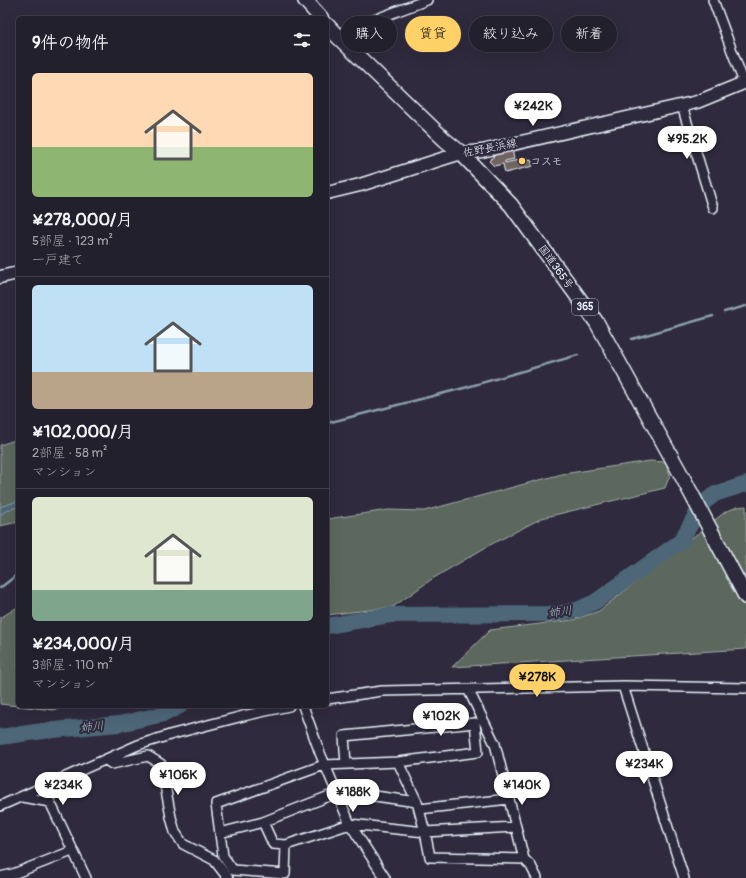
<!DOCTYPE html>
<html lang="ja">
<head>
<meta charset="utf-8">
<style>
  body { margin:0; font-family:Pangolin,"Klee One",sans-serif; background:#2b2836; color:#f1f3f6; height:100vh; display:flex; flex-direction:column; font-size:15px; white-space:nowrap }
  * { box-sizing:border-box; margin:0 }
  p { font-size:13px; color:#a3a3aa }
  .icon { flex:none; width:22px; height:22px; fill:none; stroke:currentColor; stroke-width:2; stroke-linecap:round; stroke-linejoin:round }
  .map { position:relative; flex:1; overflow:hidden }
  .sheet { position:absolute; left:16px; top:16px; width:313px; height:692px; display:flex; flex-direction:column; background:#23202e; border-radius:6px; box-shadow:0 4px 16px #0002,0 0 0 1px #403e4a }
  .sheet>* { flex:none }
  .hud { position:absolute; left:341px; top:16px; width:345px; height:36px; display:flex; gap:8px }
  .price { position:absolute; translate:-50% -34px; padding:0 9px; border-radius:14px; background:#fff; color:#222; font-size:13px; line-height:26px; filter:drop-shadow(0 1px 2px #0008) }
  .price::after { content:''; position:absolute; left:50%; top:24px; width:12px; height:9px; margin-left:-6px; background:inherit; clip-path:polygon(0 0,100% 0,50% 100%) }
  .price.selected { background:#ffd166; color:#111 }
  ul { padding:0; list-style:none }
  li { display:grid; align-content:center; gap:8px; height:212px; padding:0 16px }
  li+li { border-top:1px solid #403e4a }
  li span { display:grid; place-items:center; height:124px; border-radius:6px; color:#555 }
  li>.icon { margin-inline-start:auto }
  span .icon { width:72px; height:72px; fill:#fffc; stroke-width:1 }
  li b { font-size:17px }
  h2 { display:flex; justify-content:space-between; align-items:center; height:48px; padding:0 16px; font-size:17px }
  .pill { padding:0 14px; border-radius:18px; background:#23202e; box-shadow:0 4px 16px #0002,0 0 0 1px #403e4a; font-size:14px; line-height:36px }
  .pill.selected { background:#ffd166; color:#111 }
  .map>svg:first-child { display:block }
  .green { fill:#5b685d; stroke:#a2acaa }
  .water { fill:#4d6678; stroke:#8b9eab }
  .lines { fill:none; stroke-linecap:round; stroke-linejoin:round }
  .stream { stroke:#8b9eab; stroke-width:2.5 }
  .river { stroke:#4d6678; stroke-width:16 }
  .building { fill:#716460; stroke:#e8f1f8 }
  .minor-casing { stroke:#e8f1f8; stroke-width:12 }
  .major-casing { stroke:#e8f1f8; stroke-width:15 }
  .highway-casing { stroke:#e8f1f8; stroke-width:17 }
  .minor { stroke:#2f2a3d; stroke-width:9 }
  .major { stroke:#2f2a3d; stroke-width:12 }
  .highway { stroke:#2f2a3d; stroke-width:14 }
  .poi-dot { fill:#ffd166; stroke:#2f2a3d; stroke-width:1.5 }
  .labels { text-anchor:middle; dominant-baseline:central; stroke-width:4; stroke-linejoin:round; paint-order:stroke }
  .shield { fill:#2f2a3d; stroke:#b0b5c0; stroke-width:1 }
  .shield-label { font-size:10px; font-weight:bold; fill:#e8f1f8 }
  .street-label { font-size:11px; fill:#e8f1f8; stroke:#2f2a3d }
  .poi-label { font-size:11px; fill:#e8f1f8; stroke:#2f2a3d; text-anchor:start }
  .water-label { font-size:12px; font-style:italic; fill:#aab9c5; stroke:#2f2a3d }
</style>
</head>
<body>
<div class="map">
<svg width="746" height="878" viewBox="0 0 746 878">
  <rect width="100%" height="100%" fill="#2f2a3d"/>
  <filter id="ink" filterUnits="userSpaceOnUse"><feTurbulence type="fractalNoise" baseFrequency=".025" numOctaves="2"/><feDisplacementMap in="SourceGraphic" scale="8" xChannelSelector="R" yChannelSelector="G"/><feConvolveMatrix kernelMatrix="1 2 1 2 8 2 1 2 1" color-interpolation-filters="sRGB"/></filter>
  <g filter="url(#ink)">
    <path class="green" d="M18,439V522L0,526V445Z
      M650,461L665,462L670,475L665,488L542,518L488,546L432,579L393,607L327,615V519L388,510L424,511L562,474Z
      M746,506V649L452,667L490,630L573,620L599,611L725,512L737,507Z
      M18,607V706H72L53,710L0,704V618Z"/>
    <path class="water" d="M18,501V507L7,510L0,515V507Z"/>
    <g class="lines">
      <path class="stream" d="M724,312L746,306
        M632,339L713,316
        M327,423L464,388L578,355
        M0,588L18,574"/>
      <path class="river" d="M327,626L390,615L555,614L577,610L595,602L681,541L702,504L715,494L746,484
        M0,737L43,731L119,724L164,714L180,706"/>
    </g>
    <path class="building" d="M512,149L514,159L505,161V163L527,158V160L531,159L533,166L505,173L503,164L494,166L489,161L498,152Z"/>
    <g class="lines">
      <defs>
        <path id="minor" d="M713,0L744,83
          M337,36L347,30L427,0
          M682,106L713,208
          M623,686L684,878
          M468,689L495,744L516,827L425,832L430,857L524,859L516,827
          M327,699L382,691L623,686L746,688
          M303,706L320,753L350,824L385,878
          M106,760L112,764L148,756L161,764L171,817L175,832L183,844L214,860L228,878
          M346,764L344,736L475,723L478,752L398,762
          M22,797L50,802L86,878
          M0,806L138,745L173,734L243,716L289,706
          M419,809L509,799
          M220,833L263,822L273,844L286,845L285,874L233,870L223,856L216,804L324,765L398,762L417,802L354,793H337L263,822
          M286,845L350,824L425,832L417,802
          M524,859L531,866L537,878
          M0,877L13,874L72,851"/>
        <path id="major" d="M327,193L360,185L461,153L482,151L697,102L746,82
          M0,277L18,273"/>
        <path id="highway" d="M305,0L321,18
          M327,25L337,36L445,140L461,153L511,205L597,323L683,478L746,597"/>
      </defs>
      <use href="#minor" class="minor-casing"/>
      <use href="#major" class="major-casing"/>
      <use href="#highway" class="highway-casing"/>
      <use href="#minor" class="minor"/>
      <use href="#major" class="major"/>
      <use href="#highway" class="highway"/>
    </g>
  </g>
  <circle class="poi-dot" cx="522" cy="161" r="4"/>
  <g class="labels">
    <rect class="shield" x="572" y="299" width="26" height="16" rx="3"/>
    <g class="shield-label">
      <text x="585" y="307">365</text>
    </g>
    <g class="street-label">
      <text transform="translate(490 148) rotate(-11)">佐野長浜線</text>
      <text transform="translate(556 267) rotate(54)">国道365号</text>
    </g>
    <g class="poi-label">
      <text x="530" y="161">コスモ</text>
    </g>
    <g class="water-label">
      <text transform="translate(560 612) rotate(-7)">姉川</text>
      <text transform="translate(92 727) rotate(-6)">姉川</text>
    </g>
  </g>
</svg>
<b class="price" style="left:533px;top:127px">¥242K</b>
<b class="price" style="left:687px;top:160px">¥95.2K</b>
<b class="price selected" style="left:537px;top:698px">¥278K</b>
<b class="price" style="left:441px;top:737px">¥102K</b>
<b class="price" style="left:644px;top:785px">¥234K</b>
<b class="price" style="left:178px;top:796px">¥106K</b>
<b class="price" style="left:63px;top:806px">¥234K</b>
<b class="price" style="left:522px;top:806px">¥140K</b>
<b class="price" style="left:353px;top:813px">¥188K</b>
<div class="hud">
<a class="pill">購入</a>
<a class="pill selected">賃貸</a>
<a class="pill">絞り込み</a>
<a class="pill">新着</a>
</div>
<section class="sheet">
<h2>9件の物件<svg class="icon" aria-label="filters" viewBox="0 0 24 24"><path d="M4 7h16M4 17h16"/><circle cx="9" cy="7" r="2"/><circle cx="15" cy="17" r="2"/></svg></h2>
<ul>
<li><span style="background:linear-gradient(#ffd9b3 60%,#8fb573 0)"><svg class="icon" aria-label="home" viewBox="0 0 24 24"><path d="M3 11l9-7 9 7M6 9v11h12V9"/></svg></span><div><b>¥278,000/月</b><p>5部屋 · 123 m²</p><p>一戸建て</p></div></li>
<li><span style="background:linear-gradient(#bfe0f5 70%,#b9a48a 0)"><svg class="icon" aria-label="home" viewBox="0 0 24 24"><path d="M3 11l9-7 9 7M6 9v11h12V9"/></svg></span><div><b>¥102,000/月</b><p>2部屋 · 58 m²</p><p>マンション</p></div></li>
<li><span style="background:linear-gradient(#dfe7d0 75%,#7fa58c 0)"><svg class="icon" aria-label="home" viewBox="0 0 24 24"><path d="M3 11l9-7 9 7M6 9v11h12V9"/></svg></span><div><b>¥234,000/月</b><p>3部屋 · 110 m²</p><p>マンション</p></div></li>
</ul>
</section>
</div>
</body>
</html>
